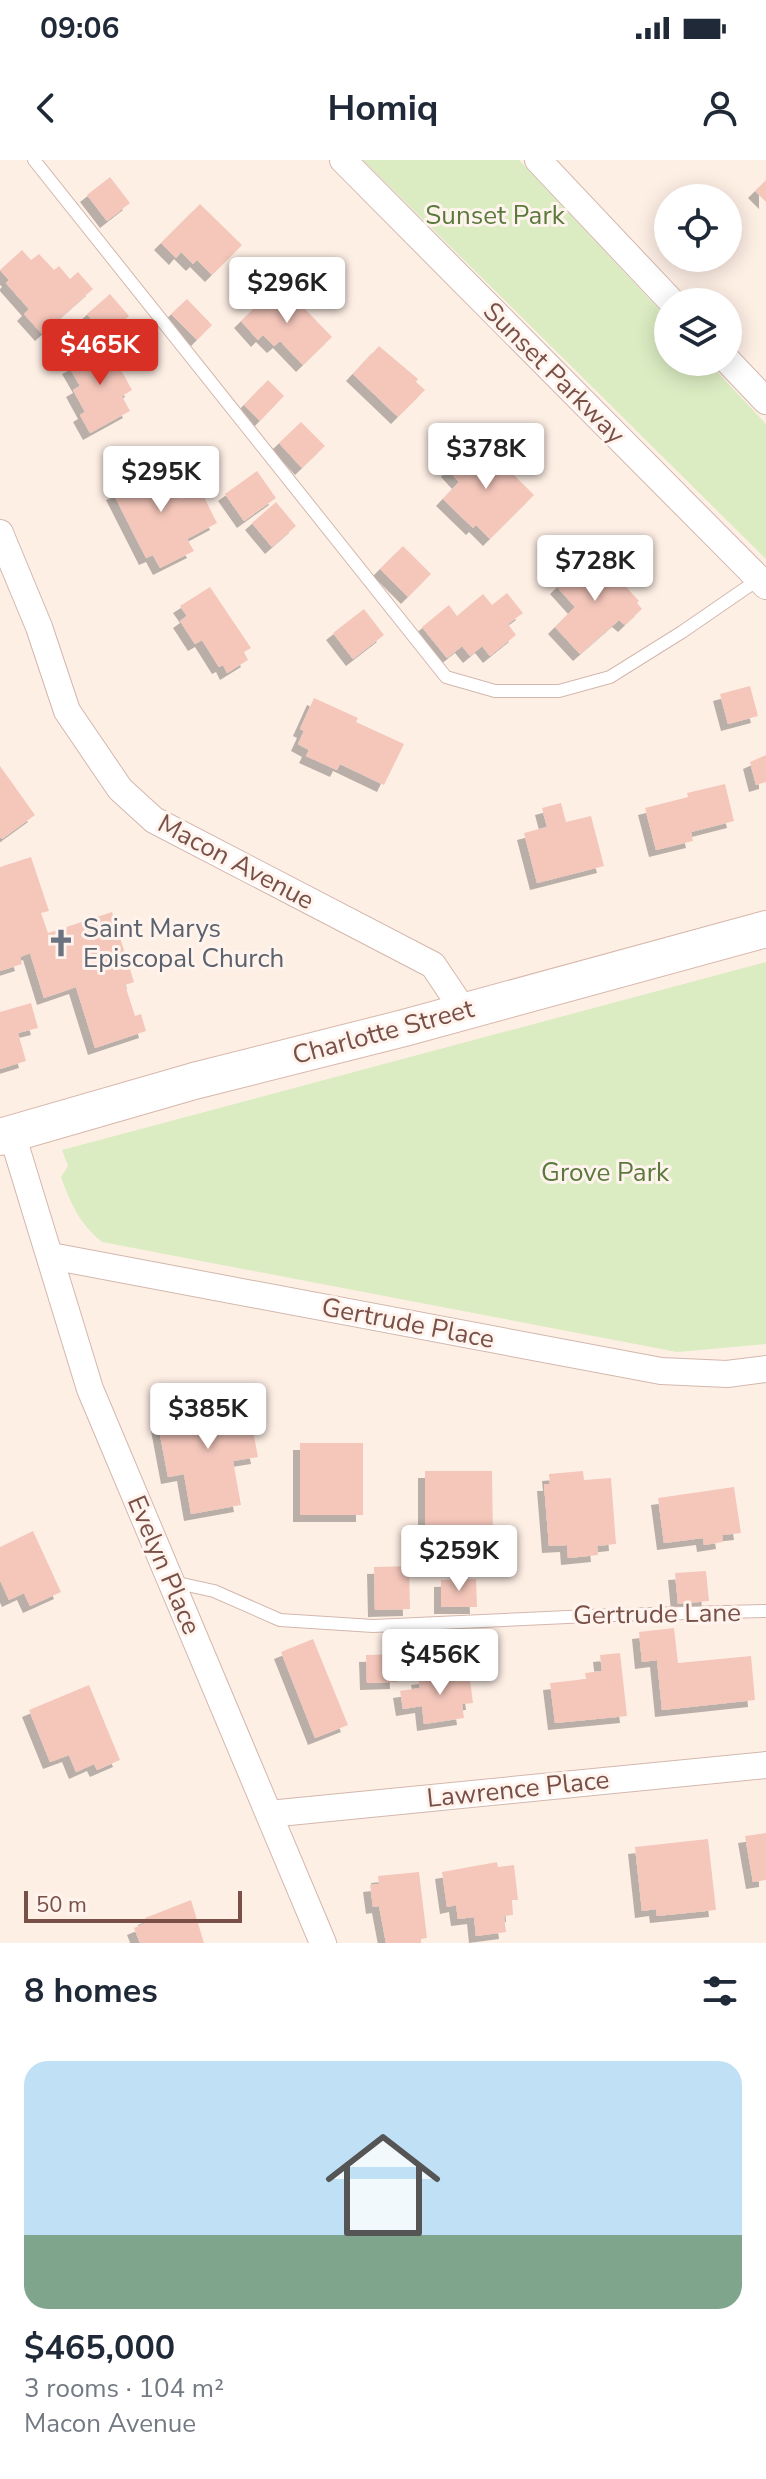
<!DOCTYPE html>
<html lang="en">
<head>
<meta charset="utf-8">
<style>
  body { margin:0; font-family:"Nunito Sans",sans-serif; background:#f2f2f3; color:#1f2937; height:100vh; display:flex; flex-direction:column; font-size:30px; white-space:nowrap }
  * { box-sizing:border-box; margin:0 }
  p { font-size:26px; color:#747a83 }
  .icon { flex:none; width:44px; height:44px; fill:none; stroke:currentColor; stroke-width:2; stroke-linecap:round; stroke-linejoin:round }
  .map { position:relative; height:1783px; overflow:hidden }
  .side { display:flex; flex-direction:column; background:#fff; flex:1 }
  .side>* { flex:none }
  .buttons { position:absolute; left:654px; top:24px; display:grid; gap:16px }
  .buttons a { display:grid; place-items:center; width:88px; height:88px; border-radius:50%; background:#fff; box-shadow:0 4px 20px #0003; font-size:40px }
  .scale { position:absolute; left:24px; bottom:20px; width:218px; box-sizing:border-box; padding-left:8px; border:4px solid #795048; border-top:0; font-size:22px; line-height:28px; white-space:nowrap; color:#795048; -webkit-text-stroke:6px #fff4ed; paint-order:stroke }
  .price { position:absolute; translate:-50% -68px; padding:0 18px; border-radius:8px; background:#fff; color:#222; font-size:26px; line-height:52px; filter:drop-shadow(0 2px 4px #0008) }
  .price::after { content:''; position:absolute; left:50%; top:48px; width:24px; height:18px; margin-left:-12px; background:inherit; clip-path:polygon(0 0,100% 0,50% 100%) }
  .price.selected { background:#d93025; color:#fff }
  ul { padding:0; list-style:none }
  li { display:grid; align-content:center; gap:16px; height:424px; padding:0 24px }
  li+li { border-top:2px solid #e0e1e3 }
  li span { display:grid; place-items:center; height:248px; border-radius:24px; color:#555 }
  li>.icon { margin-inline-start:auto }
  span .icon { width:144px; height:144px; fill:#fffc; stroke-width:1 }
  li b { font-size:34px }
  h2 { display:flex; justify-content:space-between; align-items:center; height:96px; padding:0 24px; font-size:34px }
  .status { display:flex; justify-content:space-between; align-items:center; height:56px; padding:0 40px; background:#fff; direction:ltr }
  .status svg { height:22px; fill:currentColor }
  header { display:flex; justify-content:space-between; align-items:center; height:104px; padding:0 24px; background:#fff; font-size:36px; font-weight:700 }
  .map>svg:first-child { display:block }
  .green { fill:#dbecc2 }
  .building { fill:#f5c7bb; filter:url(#shadow) }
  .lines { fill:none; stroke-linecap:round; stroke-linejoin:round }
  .lane-casing { stroke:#d3b7ad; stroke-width:14 }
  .street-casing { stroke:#d3b7ad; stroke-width:28 }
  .secondary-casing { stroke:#d8b7ac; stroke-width:38 }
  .lane { stroke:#fff; stroke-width:12 }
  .street { stroke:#fff; stroke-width:26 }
  .secondary { stroke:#fff; stroke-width:36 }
  .labels { text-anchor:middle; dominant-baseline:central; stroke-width:6; stroke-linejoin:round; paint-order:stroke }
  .park-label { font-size:26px; fill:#5a793c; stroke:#fff4ed }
  .street-label { font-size:26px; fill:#795048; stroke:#fff4ed }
  .worship-label { font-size:26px; fill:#5b616d; stroke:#fff4ed; text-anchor:start }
</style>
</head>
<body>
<div class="status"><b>09:06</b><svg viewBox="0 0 49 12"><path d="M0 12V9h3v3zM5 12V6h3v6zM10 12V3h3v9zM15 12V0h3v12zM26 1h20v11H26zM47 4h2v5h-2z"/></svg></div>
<header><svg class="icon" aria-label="back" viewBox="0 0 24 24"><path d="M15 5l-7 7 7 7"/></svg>Homiq<svg class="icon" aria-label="person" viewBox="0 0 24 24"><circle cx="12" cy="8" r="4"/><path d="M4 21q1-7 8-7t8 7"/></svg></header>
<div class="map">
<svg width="766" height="1783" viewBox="0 0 766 1783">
  <defs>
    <filter id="shadow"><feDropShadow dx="-7" dy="7" stdDeviation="0" flood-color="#0004"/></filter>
  </defs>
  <rect width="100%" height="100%" fill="#feefe5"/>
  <path class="green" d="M363,0H519L668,159V202H708L766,264V399Z
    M766,802V1184L677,1192L102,1082C79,1063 71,1044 61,1017L68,1006L62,990Z"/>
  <path class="building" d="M110,17L130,43L107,61L87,35Z
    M766,20V42L755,31Z
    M200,44L242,85L212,115L197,100L193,104L181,92L176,98L161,83Z
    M22,90L31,100L39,94L54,110L59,106L70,119L78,112L93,129L42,174L24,154L29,149L6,123L9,120L0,110Z
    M280,123L332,177L303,205L280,181L274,186L263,175L258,180L241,161Z
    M110,134L129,156L106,177L87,154Z
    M187,139L212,165L197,180L171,154Z
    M105,181L132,230L122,236L130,251L90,273L80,255L85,252L73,230L80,226L69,207L77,203L75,198Z
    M379,186L418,219L416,222L425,230L398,257L353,214Z
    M268,220L284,236L260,261L244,245Z
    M301,262L325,286L302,308L279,283Z
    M475,282L487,293L490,291L534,335L490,379L476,365L473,368L443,339L459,322L448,310Z
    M148,301L154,313L160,310L169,328L175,325L181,339L200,329L217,363L187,379L194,391L160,408L153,395L146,398L113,333L120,330L114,318Z
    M257,311L276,338L244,361L225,334Z
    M276,342L296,366L272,387L252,363Z
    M403,386L431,414L408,437L380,409Z
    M594,392L639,441L637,443L642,449L625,465L619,460L580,494L555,467L575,447L557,427Z
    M210,427L251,488L244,492L248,500L227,513L223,505L219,507L202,480L195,484L180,461L187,456L180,446Z
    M507,433L523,453L508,464L516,475L490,496L482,486L470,496L462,486L447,498L422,467L449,445L457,456L483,434L492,445Z
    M364,449L384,475L353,499L333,473Z
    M750,526L758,556L728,564L720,534Z
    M314,538L358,558L356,562L404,584L384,625L340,604L337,610L306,596L309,590L298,584L304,571L300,569Z
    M766,595V622L756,625L750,602Z
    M0,606L35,655L2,679L0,677Z
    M725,624L734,661L691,672L693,681L656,690L645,648L688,637L687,633Z
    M561,643L566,662L591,656L604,706L537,723L524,673L547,667L542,648Z
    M31,697L49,751L41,753L48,773L112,752L134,822L125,825L135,856L141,854L146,871L95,888L76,827L44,838L30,793L20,797L22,804L0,811V707Z
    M31,843L38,868L18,873L26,901L0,909V852Z
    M221,1236L225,1254L249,1250L258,1297L233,1301L241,1345L191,1354L184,1314L168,1317L158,1264L175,1261L172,1245Z
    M300,1283H363V1355H300Z
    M425,1311H492L493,1378H478V1389H425Z
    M583,1311L584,1320L611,1318L616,1384L597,1386L598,1395L568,1398L567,1385L549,1386L544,1324H550L549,1314Z
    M734,1327L741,1373L722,1375L723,1382L704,1385L703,1378L664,1383L658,1338Z
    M33,1371L61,1432L30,1446L24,1433L9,1440L0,1420V1387Z
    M409,1406L410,1449L375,1450L374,1407Z
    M706,1411L709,1441L678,1444L675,1413Z
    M476,1419L477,1447H441V1420Z
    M674,1468L678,1503L751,1496L755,1540L662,1550L657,1500L642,1502L639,1472Z
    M313,1479L348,1565L315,1578L281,1492Z
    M620,1493L627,1556L555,1563L550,1523L586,1519L585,1513L602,1511L600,1495Z
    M396,1494L397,1522L367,1523L366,1495Z
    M469,1512L473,1543L462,1544L464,1558L424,1564L422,1546L403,1549L400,1531L420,1528L418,1518Z
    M89,1525L120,1600L97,1610L94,1604L76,1612L69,1595L50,1602L29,1550Z
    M766,1673V1720L753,1722L745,1676Z
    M708,1679L716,1750L657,1756L656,1749L642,1751L635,1687Z
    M497,1702L498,1707L514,1705L518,1740H512L513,1755L504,1756L506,1772L476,1776L474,1757L458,1759L456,1745L447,1747L442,1712Z
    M419,1712L427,1778L421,1779V1783H386L379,1746L373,1747L370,1725L379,1724L378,1716Z
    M191,1740L204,1783H140L134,1768L146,1763L145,1758Z"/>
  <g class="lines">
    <defs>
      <path id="lane" d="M34,0L446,517L495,531H559L610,517L682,472L759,419
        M173,1422L214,1431L280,1460L373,1466L611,1455L766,1451"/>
      <path id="street" d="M343,0L766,426
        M538,0L672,142
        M728,201L766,241
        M0,373L39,467L67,551L120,629L154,660L433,805L464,851
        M12,974L90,1229L323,1783
        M51,1096L661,1211L727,1214L766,1209
        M269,1654L766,1605"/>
      <path id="secondary" d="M0,977L194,921L404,868L766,769"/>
    </defs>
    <use href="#lane" class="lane-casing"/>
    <use href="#street" class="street-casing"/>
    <use href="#secondary" class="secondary-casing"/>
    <use href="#lane" class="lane"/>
    <use href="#street" class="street"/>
    <use href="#secondary" class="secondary"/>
  </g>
  <defs>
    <symbol id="church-bare" viewBox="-9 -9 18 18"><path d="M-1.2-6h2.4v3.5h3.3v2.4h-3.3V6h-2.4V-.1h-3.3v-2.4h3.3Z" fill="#6b7280" stroke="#fff4ed" stroke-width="2.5" paint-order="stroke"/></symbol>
  </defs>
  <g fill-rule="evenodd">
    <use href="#church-bare" x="41" y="763" width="40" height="40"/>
  </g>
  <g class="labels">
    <g class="park-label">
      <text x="495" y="55">Sunset Park</text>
      <text x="605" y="1012">Grove Park</text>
    </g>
    <g class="street-label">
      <text transform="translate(554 213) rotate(45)">Sunset Parkway</text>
      <text transform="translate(236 702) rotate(28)">Macon Avenue</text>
      <text transform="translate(383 872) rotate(-15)">Charlotte Street</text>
      <text transform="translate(408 1163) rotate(11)">Gertrude Place</text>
      <text transform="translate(164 1405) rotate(67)">Evelyn Place</text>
      <text transform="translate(657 1454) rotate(-1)">Gertrude Lane</text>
      <text transform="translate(518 1629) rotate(-6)">Lawrence Place</text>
    </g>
    <g class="worship-label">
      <text x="83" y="768">Saint Marys<tspan x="83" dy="30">Episcopal Church</tspan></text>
    </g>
  </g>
</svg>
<div class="buttons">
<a><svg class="icon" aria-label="locate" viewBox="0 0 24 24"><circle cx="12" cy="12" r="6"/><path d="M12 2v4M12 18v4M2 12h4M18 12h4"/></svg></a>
<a><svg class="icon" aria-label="layers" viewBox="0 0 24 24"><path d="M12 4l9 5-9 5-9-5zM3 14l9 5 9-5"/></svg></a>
</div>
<div class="scale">50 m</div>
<b class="price" style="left:287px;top:165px">$296K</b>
<b class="price selected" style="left:100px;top:227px">$465K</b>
<b class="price" style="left:486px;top:331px">$378K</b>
<b class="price" style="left:161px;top:354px">$295K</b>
<b class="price" style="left:595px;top:443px">$728K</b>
<b class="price" style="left:208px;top:1291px">$385K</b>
<b class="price" style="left:459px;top:1433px">$259K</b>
<b class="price" style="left:440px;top:1537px">$456K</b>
</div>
<section class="side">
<h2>8 homes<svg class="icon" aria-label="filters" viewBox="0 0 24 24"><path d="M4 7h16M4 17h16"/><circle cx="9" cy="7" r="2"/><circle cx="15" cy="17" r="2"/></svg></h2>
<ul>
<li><span style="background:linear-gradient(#bfe0f5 70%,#7fa58c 0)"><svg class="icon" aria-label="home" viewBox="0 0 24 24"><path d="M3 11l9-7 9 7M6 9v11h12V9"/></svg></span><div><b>$465,000</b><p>3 rooms · 104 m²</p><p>Macon Avenue</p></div></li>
</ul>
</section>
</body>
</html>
